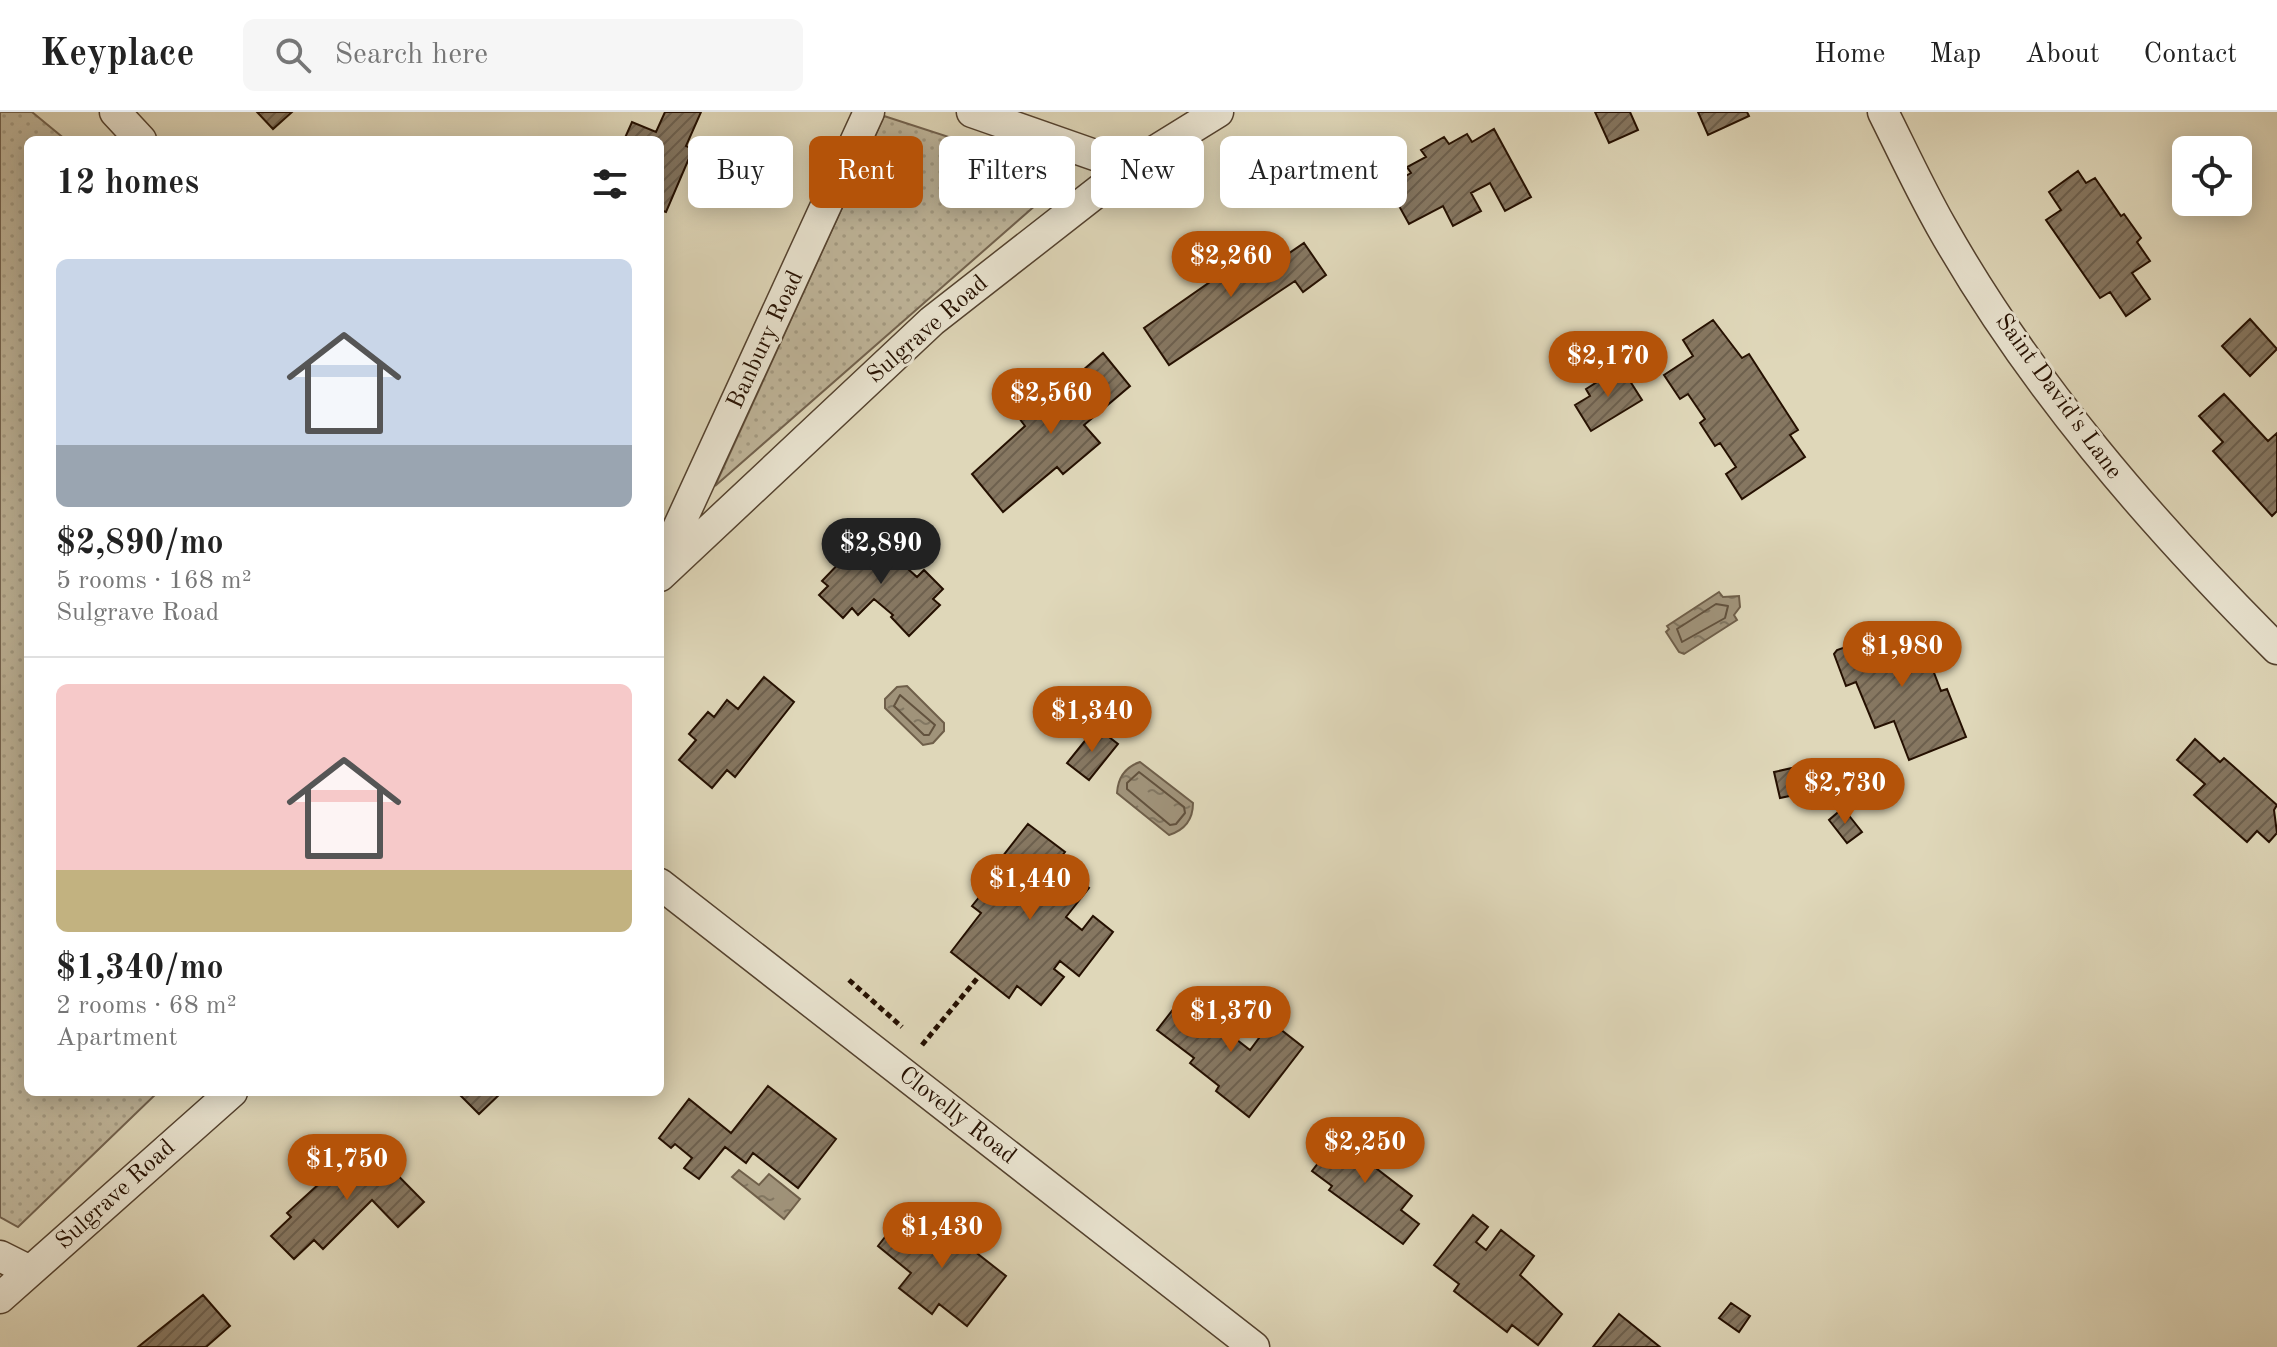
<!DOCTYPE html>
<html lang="en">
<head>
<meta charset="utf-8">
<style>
  body { margin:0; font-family:"Old Standard TT",serif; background:#f6f6f6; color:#222; height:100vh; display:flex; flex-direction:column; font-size:30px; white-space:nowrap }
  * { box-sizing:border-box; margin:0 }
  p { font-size:26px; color:#767676 }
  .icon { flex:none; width:44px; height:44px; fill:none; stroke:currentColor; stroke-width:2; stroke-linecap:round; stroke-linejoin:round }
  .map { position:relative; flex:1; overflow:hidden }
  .panel { position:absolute; left:24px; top:24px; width:640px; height:960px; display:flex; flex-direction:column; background:#fff; border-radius:12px; box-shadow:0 4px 20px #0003 }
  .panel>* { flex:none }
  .hud { position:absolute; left:688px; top:24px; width:760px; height:72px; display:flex; gap:16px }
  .controls { position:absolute; left:2172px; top:24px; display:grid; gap:16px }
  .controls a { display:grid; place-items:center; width:80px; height:80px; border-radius:12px; background:#fff; box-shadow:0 4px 20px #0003; font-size:40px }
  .price { position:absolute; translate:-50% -68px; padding:0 18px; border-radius:28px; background:#b45309; color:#fff; font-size:26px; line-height:52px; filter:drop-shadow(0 2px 4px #0008) }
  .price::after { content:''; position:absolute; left:50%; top:48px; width:24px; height:18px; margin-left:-12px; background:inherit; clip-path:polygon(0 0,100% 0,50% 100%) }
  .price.selected { background:#222; color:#fff }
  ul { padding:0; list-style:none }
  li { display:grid; align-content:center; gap:16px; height:424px; padding:0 32px }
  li+li { border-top:2px solid #e0e0e0 }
  li span { display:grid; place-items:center; height:248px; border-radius:12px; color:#555 }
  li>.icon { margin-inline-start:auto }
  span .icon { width:144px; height:144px; fill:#fffc; stroke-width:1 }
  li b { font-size:34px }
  h2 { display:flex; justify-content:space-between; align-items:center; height:96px; padding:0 32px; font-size:34px }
  .pill { padding:0 28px; border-radius:12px; background:#fff; box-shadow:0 4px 20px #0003; font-size:28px; line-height:72px }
  .pill.selected { background:#b45309; color:#fff }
  header { display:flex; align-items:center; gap:48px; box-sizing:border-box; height:112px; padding:0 40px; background:#fff; border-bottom:2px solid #e0e0e0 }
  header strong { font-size:38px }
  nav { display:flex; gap:44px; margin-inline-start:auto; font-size:28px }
  .search { width:560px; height:72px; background:#f6f6f6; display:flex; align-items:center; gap:20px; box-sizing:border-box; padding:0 28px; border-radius:12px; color:#767676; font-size:30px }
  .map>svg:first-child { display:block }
  .park { fill:url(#park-dots); stroke:#72624e; stroke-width:2 }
  .water { fill:url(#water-ripples); stroke:#6f5f4a; stroke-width:2 }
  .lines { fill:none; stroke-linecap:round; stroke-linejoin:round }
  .shore { stroke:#62523e; stroke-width:2 }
  .building { fill:url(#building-hatch); stroke:#251001; stroke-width:2 }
  .minor-casing { stroke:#54422f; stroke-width:33 }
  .path { stroke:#251001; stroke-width:5; stroke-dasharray:6 4; stroke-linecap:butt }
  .minor { stroke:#eae5d2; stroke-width:30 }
  .labels { text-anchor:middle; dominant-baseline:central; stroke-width:6; stroke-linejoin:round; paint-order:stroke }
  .street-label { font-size:24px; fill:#251001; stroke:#eae5d2 }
</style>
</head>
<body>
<header>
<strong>Keyplace</strong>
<div class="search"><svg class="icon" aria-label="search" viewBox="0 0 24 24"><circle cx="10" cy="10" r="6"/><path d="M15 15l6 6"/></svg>Search here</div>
<nav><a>Home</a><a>Map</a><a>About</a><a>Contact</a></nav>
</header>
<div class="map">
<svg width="2277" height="1235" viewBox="0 0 2277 1235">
  <defs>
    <pattern id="park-dots" width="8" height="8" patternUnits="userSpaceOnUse" patternTransform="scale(2)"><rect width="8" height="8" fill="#bfb59a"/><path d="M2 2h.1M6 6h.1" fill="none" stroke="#a49b83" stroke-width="1.8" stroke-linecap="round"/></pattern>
    <pattern id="water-ripples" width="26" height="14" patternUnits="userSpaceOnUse" patternTransform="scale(2)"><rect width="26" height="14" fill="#a0937a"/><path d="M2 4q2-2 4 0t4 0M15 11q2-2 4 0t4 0" fill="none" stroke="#827762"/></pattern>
    <pattern id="building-hatch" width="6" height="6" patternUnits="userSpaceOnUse" patternTransform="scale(2)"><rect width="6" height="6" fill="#867761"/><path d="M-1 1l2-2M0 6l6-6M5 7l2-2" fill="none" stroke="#6d604e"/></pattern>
  </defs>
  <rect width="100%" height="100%" fill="#dfd7b9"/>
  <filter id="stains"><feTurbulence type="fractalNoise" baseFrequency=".0025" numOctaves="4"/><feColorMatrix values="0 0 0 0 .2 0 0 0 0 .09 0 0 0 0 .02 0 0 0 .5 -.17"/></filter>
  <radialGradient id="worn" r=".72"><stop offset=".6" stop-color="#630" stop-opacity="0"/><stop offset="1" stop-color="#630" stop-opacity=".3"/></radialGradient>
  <path class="park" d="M0,0H32L66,28H28V980H158L18,1115L0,1105Z
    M884,4L1069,64L715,374Z"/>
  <path class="water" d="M1719,480L1723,485L1739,484L1740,495L1734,503L1737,508L1684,542L1679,540L1666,520L1669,517L1667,514Z
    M907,574L944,611V619L933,631L923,633L885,596V587L897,575Z
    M1140,650L1193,691C1193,708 1185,718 1169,723L1117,681C1118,665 1125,655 1140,650Z
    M739,1058L759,1073L769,1062L800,1087L784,1107L732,1065Z"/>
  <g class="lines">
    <path class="shore" d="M1716,492L1728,494L1725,506L1682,530L1677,517Z
      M900,583L935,613L929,623H924L894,594Z
      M1139,660L1184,695L1185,701L1176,712L1170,713L1127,677V671Z"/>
  </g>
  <path class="building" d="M257,0H292L273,17Z
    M665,0H701L686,34L693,37L666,100L660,98V28H624L632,10L656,20Z
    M1595,0H1630L1638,18L1609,31Z
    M1698,0H1747L1749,4L1708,23Z
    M1494,17L1531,85L1505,99L1490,71L1471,81L1481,99L1453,114L1443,94L1409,112L1388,74L1411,61L1407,55L1426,45L1421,38L1444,25L1449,32L1467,22L1472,30Z
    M2078,59L2086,71L2095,66L2121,104L2124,102L2141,126L2137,130L2150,149L2132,161L2150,187L2126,204L2110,180L2100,186L2046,108L2061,98L2049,80Z
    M1304,131L1326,163L1303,180L1295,169L1169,253L1144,216L1243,147L1246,152L1273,133L1282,146Z
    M2250,207L2277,237L2250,264L2222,234Z
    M1713,208L1742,246L1749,242L1798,318L1790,323L1805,345L1742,387L1726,362L1736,355L1720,331L1715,334L1700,311L1705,307L1688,282L1680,287L1664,263L1693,244L1683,228Z
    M1103,241L1130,274L1084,313L1100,331L1063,362L1057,355L1003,400L972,362L1025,314L1019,306L1032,296L1037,303L1061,283L1064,288L1081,273L1075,265Z
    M1621,255L1642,288L1591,319L1575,293L1590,284L1586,277Z
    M2224,282L2268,329L2277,321V399L2272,404L2213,339L2223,330L2199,304Z
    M868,421L917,465L924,458L943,477L933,487L940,493L909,524L891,505L893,503L874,487L858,503L852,496L843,506L819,483L828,474L822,469L843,447L848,451L852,447L848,442Z
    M1915,511L1941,579L1947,577L1966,625L1909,648L1894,609L1875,616L1856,570L1846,574L1834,542L1837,538Z
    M764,565L794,590L735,665L727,658L712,676L679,648L696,628L689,622L708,600L714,605L727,588L738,597Z
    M1096,615L1118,632L1089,668L1067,651Z
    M2195,627L2220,650L2224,646L2277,693L2274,698L2277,721L2269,730L2257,719L2247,730L2194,683L2205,672L2177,648Z
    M1792,656L1799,682L1780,686L1774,660Z
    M1843,696L1862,720L1847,731L1829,708Z
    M1028,712L1065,740L1057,750L1089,776L1066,805L1082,818L1093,804L1113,820L1079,864L1060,849L1054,857L1064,865L1041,893L1017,874L1009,886L951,840L981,801L972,794L996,764L990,754L1002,745Z
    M1182,886L1195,896L1201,888L1223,906L1218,913L1250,938L1271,910L1303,935L1249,1005L1216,979L1219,974L1190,951L1194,946L1157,918Z
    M768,974L836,1027L798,1076L753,1041L746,1051L725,1035L699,1067L684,1056L692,1046L675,1032L671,1036L659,1026L689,987L731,1021Z
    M457,980H502L479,1002Z
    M1349,1011L1371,1028L1359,1043L1412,1084L1401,1098L1419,1112L1403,1132L1329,1078L1332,1074L1312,1059Z
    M365,1030L424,1090L398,1115L372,1088L323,1137L314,1128L294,1147L271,1124L291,1105L287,1101Z
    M903,1102L928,1122L937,1110L1006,1164L967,1214L939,1192L932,1202L899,1176L911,1161L878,1134Z
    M1473,1103L1488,1115L1476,1130L1486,1138L1501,1118L1534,1144L1520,1163L1562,1202L1538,1233L1512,1213L1507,1220L1454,1179L1459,1172L1434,1153Z
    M203,1183L230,1214L206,1235H138Z
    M1731,1191L1750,1204L1739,1220L1719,1206Z
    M1619,1202L1660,1235H1593Z"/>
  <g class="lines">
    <defs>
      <path id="minor" d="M115,0L141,28
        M972,0L1129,55
        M1883,0C1902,38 1920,77 1941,114C2030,272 2150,410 2277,537
        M660,455L869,0
        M660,464L932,209L1129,55L1218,0
        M660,772L1254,1235
        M0,1144L30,1159
        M0,1186L232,980"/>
    </defs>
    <use href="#minor" class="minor-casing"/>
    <path class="path" d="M849,868L902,915
      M922,933L980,863"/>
    <use href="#minor" class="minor"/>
  </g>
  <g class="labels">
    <g class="street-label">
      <text transform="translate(928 218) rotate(-41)">Sulgrave Road</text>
      <text transform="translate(766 228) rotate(-65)">Banbury Road</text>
      <text transform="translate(2058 285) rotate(54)">Saint David's Lane</text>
      <text transform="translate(957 1004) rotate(38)">Clovelly Road</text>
      <text transform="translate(116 1083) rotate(-42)">Sulgrave Road</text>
    </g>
  </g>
  <rect width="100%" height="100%" filter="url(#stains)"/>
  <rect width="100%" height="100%" fill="url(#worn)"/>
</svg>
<div class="controls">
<a><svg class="icon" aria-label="locate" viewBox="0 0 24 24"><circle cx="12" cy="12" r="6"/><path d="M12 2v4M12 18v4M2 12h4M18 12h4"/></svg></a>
</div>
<b class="price" style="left:1231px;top:187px">$2,260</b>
<b class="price" style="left:1608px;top:287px">$2,170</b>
<b class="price" style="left:1051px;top:324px">$2,560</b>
<b class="price selected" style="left:881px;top:474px">$2,890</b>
<b class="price" style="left:1902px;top:577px">$1,980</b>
<b class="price" style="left:1092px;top:642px">$1,340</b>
<b class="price" style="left:1845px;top:714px">$2,730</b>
<b class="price" style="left:1030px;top:810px">$1,440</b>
<b class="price" style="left:1231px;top:942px">$1,370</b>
<b class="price" style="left:1365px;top:1073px">$2,250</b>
<b class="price" style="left:347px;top:1090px">$1,750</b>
<b class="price" style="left:942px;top:1158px">$1,430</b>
<div class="hud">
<a class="pill">Buy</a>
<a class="pill selected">Rent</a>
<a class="pill">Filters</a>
<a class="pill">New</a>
<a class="pill">Apartment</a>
</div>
<section class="panel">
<h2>12 homes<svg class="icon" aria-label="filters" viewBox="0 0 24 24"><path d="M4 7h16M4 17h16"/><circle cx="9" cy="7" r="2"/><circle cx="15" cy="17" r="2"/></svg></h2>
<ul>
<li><span style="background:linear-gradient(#c9d6e8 75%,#9aa5b1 0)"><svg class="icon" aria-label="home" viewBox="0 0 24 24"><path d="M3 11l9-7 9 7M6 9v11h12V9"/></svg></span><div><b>$2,890/mo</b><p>5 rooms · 168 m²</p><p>Sulgrave Road</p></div></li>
<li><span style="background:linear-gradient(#f6c9c9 75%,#c2b280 0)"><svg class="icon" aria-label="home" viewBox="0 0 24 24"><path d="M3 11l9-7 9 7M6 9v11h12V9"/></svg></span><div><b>$1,340/mo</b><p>2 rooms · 68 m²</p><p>Apartment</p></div></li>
</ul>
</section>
</div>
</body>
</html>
